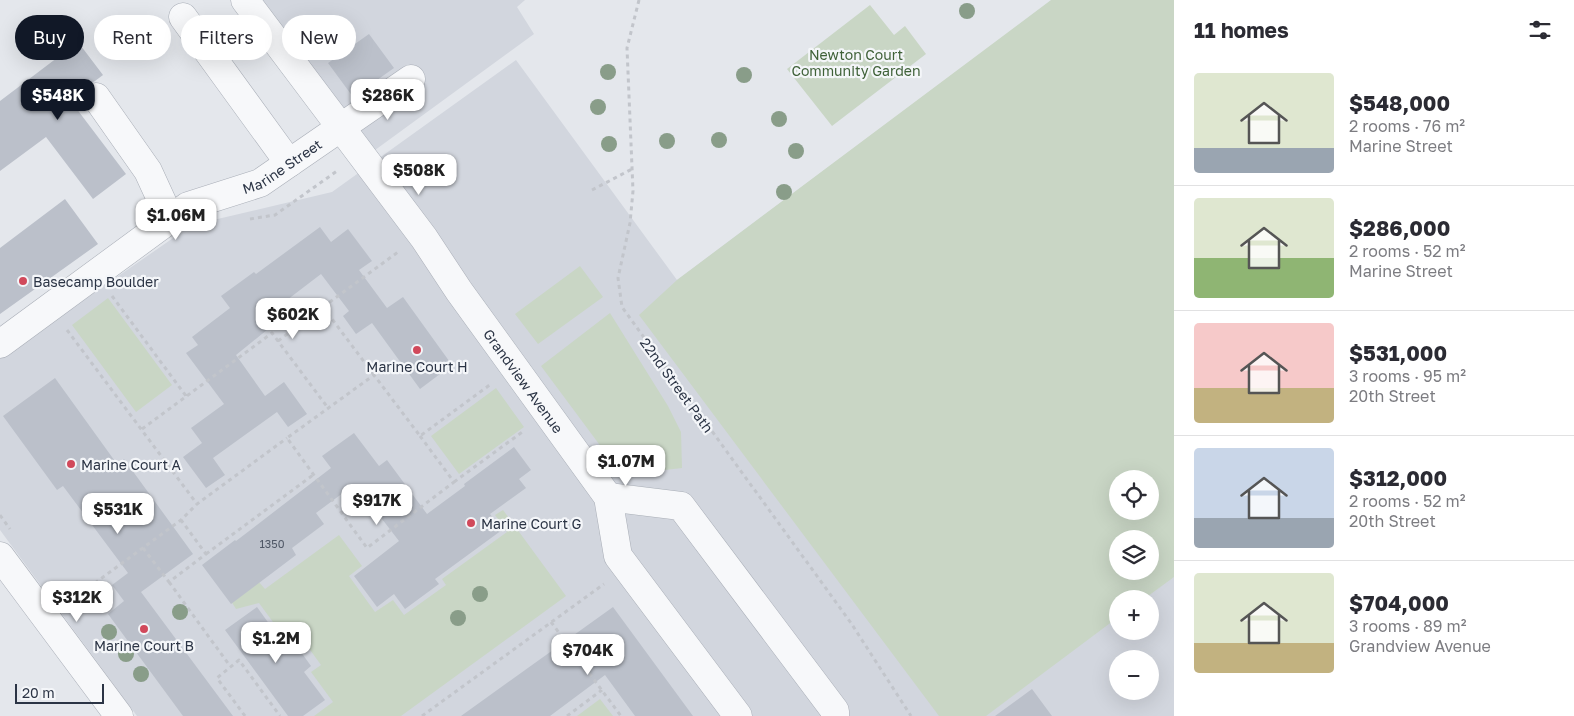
<!DOCTYPE html>
<html lang="en">
<head>
<meta charset="utf-8">
<style>
  body { margin:0; font-family:"Golos Text",sans-serif; background:#f7f7f7; color:#2b2b33; height:100vh; display:flex; flex-direction:column; font-size:19px; white-space:nowrap }
  * { box-sizing:border-box; margin:0 }
  p { font-size:16px; color:#7c7c81 }
  .icon { flex:none; width:28px; height:28px; fill:none; stroke:currentColor; stroke-width:2; stroke-linecap:round; stroke-linejoin:round }
  .map { position:relative; flex:1; overflow:hidden }
  .drawer { display:flex; flex-direction:column; background:#fff; width:400px }
  .drawer>* { flex:none }
  .guide { position:absolute; left:15px; top:15px; width:475px; height:45px; display:flex; gap:10px }
  .fabs { position:absolute; left:1109px; top:470px; display:grid; gap:10px }
  .fabs a { display:grid; place-items:center; width:50px; height:50px; border-radius:50%; background:#fff; box-shadow:0 5px 20px #0002; font-size:25px }
  .scale { position:absolute; left:15px; bottom:12px; width:89px; box-sizing:border-box; padding-left:5px; border:2px solid #2b3445; border-top:0; font-size:14px; line-height:18px; white-space:nowrap; color:#2b3445; -webkit-text-stroke:4px #f4f6f9; paint-order:stroke }
  .price { position:absolute; translate:-50% -42px; padding:0 11px; border-radius:10px; background:#fff; color:#222; font-size:16px; line-height:32px; filter:drop-shadow(0 1px 2px #0008) }
  .price::after { content:''; position:absolute; left:50%; top:30px; width:15px; height:11px; margin-left:-8px; background:inherit; clip-path:polygon(0 0,100% 0,50% 100%) }
  .price.selected { background:#111827; color:#fff }
  ul { padding:0; list-style:none }
  li { display:flex; align-items:center; gap:15px; height:125px; padding:0 20px }
  li+li { border-top:1px solid #e1e1e2 }
  li span { display:grid; place-items:center; flex:none; width:140px; height:100px; border-radius:5px; color:#555 }
  li>.icon { margin-inline-start:auto }
  span .icon { width:60px; height:60px; fill:#fffc; stroke-width:1 }
  li b { font-size:21px }
  h2 { display:flex; justify-content:space-between; align-items:center; height:60px; padding:0 20px; font-size:21px }
  .chip { padding:0 18px; border-radius:22px; background:#fff; box-shadow:0 5px 20px #0002; font-size:18px; line-height:45px }
  .chip.selected { background:#111827; color:#fff }
  main { display:flex; flex:1; min-height:0 }
  .map>svg:first-child { display:block }
  .built { fill:#d2d6de; fill-rule:evenodd }
  .green { fill:#c9d6c5; fill-rule:evenodd }
  .building { fill:#bbc0ca }
  .lines { fill:none; stroke-linecap:round; stroke-linejoin:round }
  .minor-casing { stroke:#a9aeb7; stroke-width:29 }
  .path { stroke:#c2c5cb; stroke-width:3; stroke-dasharray:4 4; stroke-linecap:butt }
  .minor { stroke:#f7f8fa; stroke-width:28 }
  .tree { fill:#899d89 }
  .poi-dot { fill:#d1495b; stroke:#f4f6f9; stroke-width:2 }
  .labels { text-anchor:middle; dominant-baseline:central; stroke-width:4.5; stroke-linejoin:round; paint-order:stroke }
  .number-label { font-size:11px; fill:#4f5766 }
  .park-label { font-size:14px; fill:#3f6138; stroke:#f4f6f9 }
  .street-label { font-size:14px; fill:#2b3445; stroke:#f4f6f9 }
  .poi-label { font-size:14px; fill:#2b3445; stroke:#f4f6f9; text-anchor:start }
</style>
</head>
<body>
<main>
<div class="map">
<svg width="1174" height="716" viewBox="0 0 1174 716">
  <rect width="100%" height="100%" fill="#e4e7ec"/>
  <path class="built" d="M257,0H525L517,7L534,34L371,153Z
    M1052,0H1174V716H137L0,530V358L192,225L332,192L516,60L677,280ZM1118,479H1150V511H1118ZM1118,539H1150V571H1118ZM1118,599H1150V631H1118ZM1118,659H1150V691H1118Z"/>
  <path class="green" d="M1051,0H1174V577L1144,599H1118L1117,618L986,716H939L639,315L677,280ZM1118,479H1150V511H1118ZM1118,539H1150V571H1118Z
    M870,5L894,35L905,26L926,54L832,126L787,69Z
    M580,266L603,297L538,344L515,314Z
    M108,298L172,385L136,412L72,325Z
    M610,313L668,406L681,432L682,468L622,475L541,366Z
    M496,388L524,427L459,474L431,436Z
    M503,510L566,596L401,716H314L333,702L311,672L321,665L292,625L281,633L259,603L236,609L231,601L258,581L265,589L339,535L362,566L349,576L375,612L393,600L404,615L446,585L442,579L507,532L495,515Z
    M600,699L613,716H577Z"/>
  <path class="building" d="M369,34L394,68L353,97L328,63Z
    M78,42L103,75L95,81L87,85L82,92L70,100L126,174L93,199L46,137L0,171V101Z
    M65,199L98,244L0,314V248Z
    M320,227L331,242L348,229L372,261L359,270L387,308L403,297L452,365L420,389L372,323L356,334L343,316L349,311L321,274L266,316L273,325L236,355L265,396L284,382L307,414L288,427L277,412L213,458L225,475L206,488L183,457L202,443L191,428L224,404L186,353L198,345L192,337L230,308L221,296L254,272L256,274Z
    M55,378L117,464L124,459L193,554L141,592L233,716H183L108,614L124,601L112,585L128,573L63,486L57,490L3,416Z
    M354,433L379,466L387,460L427,514L465,486L464,484L514,447L531,470L519,479L526,488L490,514L502,530L435,579L439,584L405,609L394,594L377,607L354,576L399,541L355,484L316,513L324,524L292,548L296,555L231,604L202,565L235,540L236,541L331,468L322,456Z
    M257,607L280,639L288,634L311,666L304,672L325,700L303,716H288L225,630Z
    M613,607L693,716H635L605,675L550,716H461Z
    M1032,689L1052,716H995Z"/>
  <g class="lines">
    <defs>
      <g id="minor">
        <path id="s1" d="M245,0L424,238L459,291L608,497L618,556L738,716"/>
        <path d="M183,17L289,163"/>
        <path d="M96,97L148,171L170,219"/>
        <path id="s2" d="M0,344L188,206L260,183L411,79"/>
        <path d="M608,497L681,506L835,711V716"/>
        <path d="M0,556L119,716"/>
      </g>
    </defs>
    <use href="#minor" class="minor-casing"/>
    <path class="path" d="M639,0L627,48L633,191L630,223L618,278L622,307L851,623L911,716
      M592,190L632,169
      M250,219L275,215L337,171
      M112,296L186,396
      M323,307L398,252L399,254
      M67,330L197,504L287,438
      M278,341L323,307L374,375
      M142,429L272,333L328,408
      M420,436L454,482L367,548L287,438L374,375L420,436L491,384
      M454,482L525,430
      M0,515L10,529
      M143,548L169,582L206,554L181,520
      M206,554L313,475
      M169,582L230,666
      M69,602L181,520L197,504
      M551,622L621,716
      M245,716L217,678L239,660L280,716
      M422,716L604,584
      M567,716L602,690"/>
    <use href="#minor" class="minor"/>
  </g>
  <g class="tree">
    <circle cx="967" cy="11" r="8"/>
    <circle cx="608" cy="72" r="8"/>
    <circle cx="744" cy="75" r="8"/>
    <circle cx="598" cy="107" r="8"/>
    <circle cx="779" cy="119" r="8"/>
    <circle cx="719" cy="140" r="8"/>
    <circle cx="667" cy="141" r="8"/>
    <circle cx="609" cy="144" r="8"/>
    <circle cx="796" cy="151" r="8"/>
    <circle cx="784" cy="192" r="8"/>
    <circle cx="480" cy="594" r="8"/>
    <circle cx="180" cy="612" r="8"/>
    <circle cx="458" cy="618" r="8"/>
    <circle cx="109" cy="632" r="8"/>
    <circle cx="126" cy="654" r="8"/>
    <circle cx="141" cy="674" r="8"/>
  </g>
  <g class="poi-dot">
    <circle cx="23" cy="281" r="5"/>
    <circle cx="417" cy="350" r="5"/>
    <circle cx="71" cy="464" r="5"/>
    <circle cx="471" cy="523" r="5"/>
    <circle cx="144" cy="629" r="5"/>
  </g>
  <g class="labels">
    <g class="number-label">
      <text x="272" y="543">1350</text>
    </g>
    <g class="park-label">
      <text x="856" y="54">Newton Court<tspan x="856" dy="16">Community Garden</tspan></text>
    </g>
    <g class="street-label">
      <text stroke="none"><textPath href="#s2" startOffset="336">Marine Street</textPath></text>
      <text stroke="none"><textPath href="#s1" startOffset="472">Grandview Avenue</textPath></text>
      <text transform="translate(677 385) rotate(54)">22nd Street Path</text>
    </g>
    <g class="poi-label">
      <text x="33" y="281">Basecamp Boulder</text>
      <text x="417" y="366" text-anchor="middle">Marine Court H</text>
      <text x="81" y="464">Marine Court A</text>
      <text x="481" y="523">Marine Court G</text>
      <text x="144" y="645" text-anchor="middle">Marine Court B</text>
    </g>
  </g>
</svg>
<div class="fabs">
<a><svg class="icon" aria-label="locate" viewBox="0 0 24 24"><circle cx="12" cy="12" r="6"/><path d="M12 2v4M12 18v4M2 12h4M18 12h4"/></svg></a>
<a><svg class="icon" aria-label="layers" viewBox="0 0 24 24"><path d="M12 4l9 5-9 5-9-5zM3 14l9 5 9-5"/></svg></a>
<a>+</a>
<a>−</a>
</div>
<div class="scale">20 m</div>
<b class="price selected" style="left:58px;top:121px">$548K</b>
<b class="price" style="left:388px;top:121px">$286K</b>
<b class="price" style="left:419px;top:196px">$508K</b>
<b class="price" style="left:176px;top:241px">$1.06M</b>
<b class="price" style="left:293px;top:340px">$602K</b>
<b class="price" style="left:626px;top:487px">$1.07M</b>
<b class="price" style="left:377px;top:526px">$917K</b>
<b class="price" style="left:118px;top:535px">$531K</b>
<b class="price" style="left:77px;top:623px">$312K</b>
<b class="price" style="left:276px;top:664px">$1.2M</b>
<b class="price" style="left:588px;top:676px">$704K</b>
<div class="guide">
<a class="chip selected">Buy</a>
<a class="chip">Rent</a>
<a class="chip">Filters</a>
<a class="chip">New</a>
</div>
</div>
<section class="drawer">
<h2>11 homes<svg class="icon" aria-label="filters" viewBox="0 0 24 24"><path d="M4 7h16M4 17h16"/><circle cx="9" cy="7" r="2"/><circle cx="15" cy="17" r="2"/></svg></h2>
<ul>
<li><span style="background:linear-gradient(#dfe7d0 75%,#9aa5b1 0)"><svg class="icon" aria-label="home" viewBox="0 0 24 24"><path d="M3 11l9-7 9 7M6 9v11h12V9"/></svg></span><div><b>$548,000</b><p>2 rooms · 76 m²</p><p>Marine Street</p></div></li>
<li><span style="background:linear-gradient(#dfe7d0 60%,#8fb573 0)"><svg class="icon" aria-label="home" viewBox="0 0 24 24"><path d="M3 11l9-7 9 7M6 9v11h12V9"/></svg></span><div><b>$286,000</b><p>2 rooms · 52 m²</p><p>Marine Street</p></div></li>
<li><span style="background:linear-gradient(#f6c9c9 65%,#c2b280 0)"><svg class="icon" aria-label="home" viewBox="0 0 24 24"><path d="M3 11l9-7 9 7M6 9v11h12V9"/></svg></span><div><b>$531,000</b><p>3 rooms · 95 m²</p><p>20th Street</p></div></li>
<li><span style="background:linear-gradient(#c9d6e8 70%,#9aa5b1 0)"><svg class="icon" aria-label="home" viewBox="0 0 24 24"><path d="M3 11l9-7 9 7M6 9v11h12V9"/></svg></span><div><b>$312,000</b><p>2 rooms · 52 m²</p><p>20th Street</p></div></li>
<li><span style="background:linear-gradient(#dfe7d0 70%,#c2b280 0)"><svg class="icon" aria-label="home" viewBox="0 0 24 24"><path d="M3 11l9-7 9 7M6 9v11h12V9"/></svg></span><div><b>$704,000</b><p>3 rooms · 89 m²</p><p>Grandview Avenue</p></div></li>
</ul>
</section>
</main>
</body>
</html>
